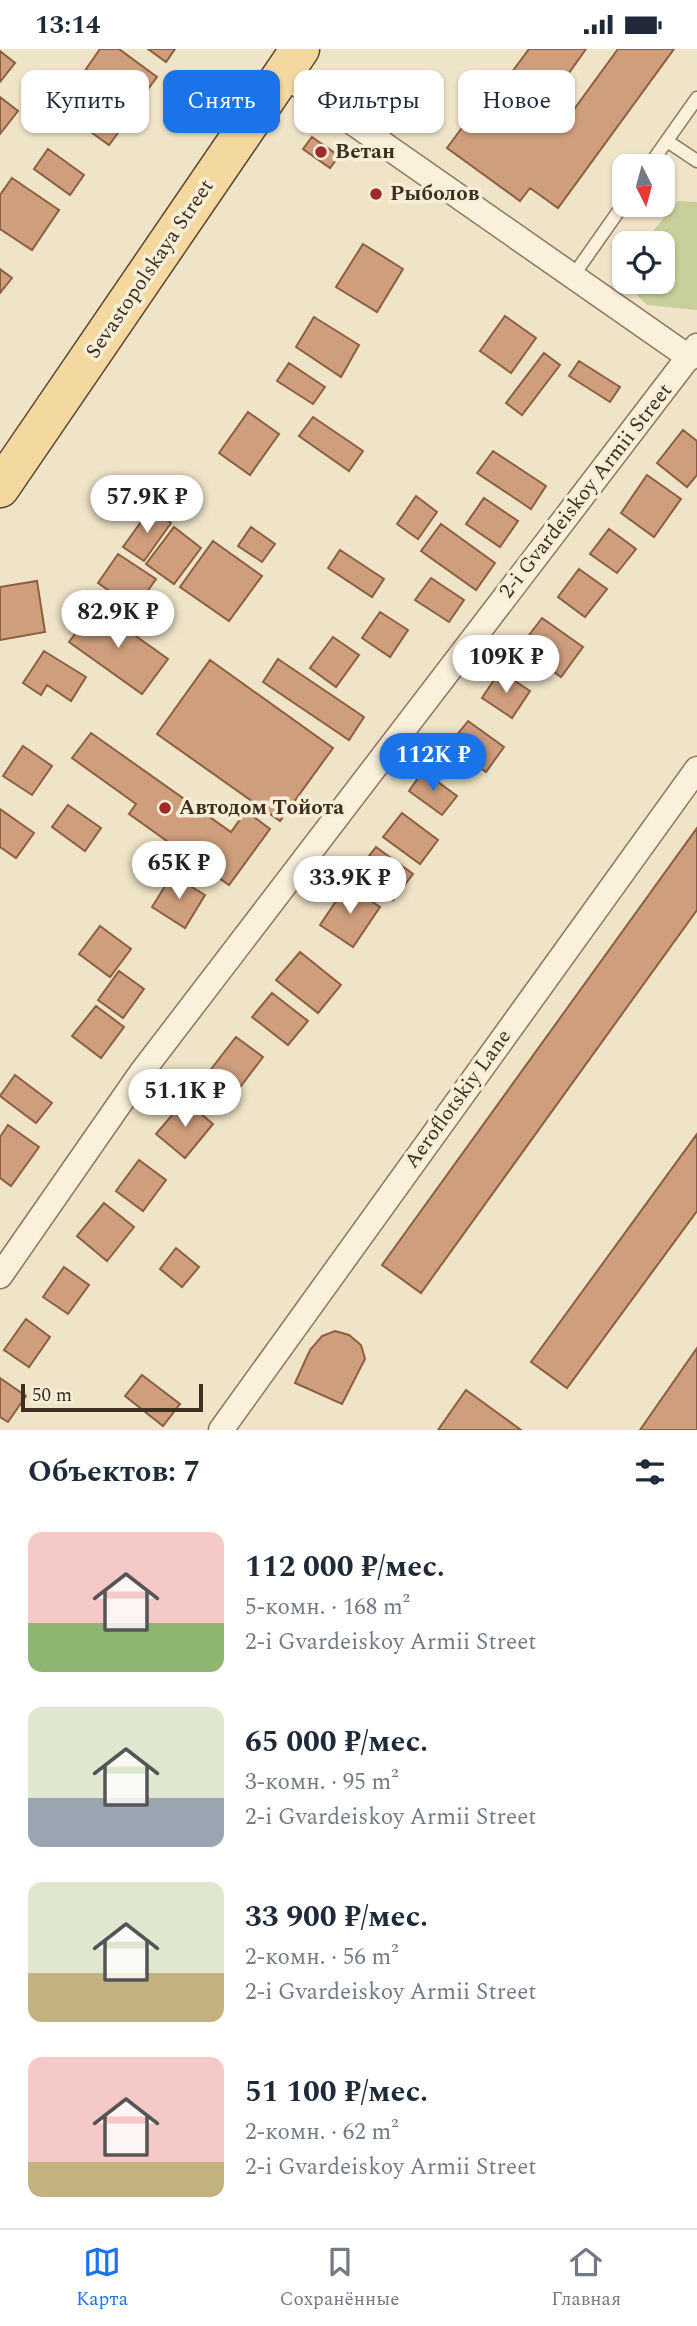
<!DOCTYPE html>
<html lang="ru">
<head>
<meta charset="utf-8">
<style>
  body { margin:0; font-family:Spectral,serif; background:#f6f6f7; color:#1f2937; height:100vh; display:flex; flex-direction:column; font-size:26px; white-space:nowrap }
  * { box-sizing:border-box; margin:0 }
  p { font-size:23px; color:#747a83 }
  .icon { flex:none; width:38px; height:38px; fill:none; stroke:currentColor; stroke-width:2; stroke-linecap:round; stroke-linejoin:round }
  .map { position:relative; height:1381px; overflow:hidden }
  .details { display:flex; flex-direction:column; background:#fff; flex:1 }
  .details>* { flex:none }
  .hud { position:absolute; left:21px; top:21px; width:656px; height:63px; display:flex; gap:14px }
  .needle { width:46px; rotate:174deg }
  .controls { position:absolute; left:612px; top:105px; display:grid; gap:14px }
  .controls a { display:grid; place-items:center; width:63px; height:63px; border-radius:14px; background:#fff; box-shadow:0 2px 5px #0004; font-size:35px }
  .scale { position:absolute; left:21px; bottom:18px; width:182px; box-sizing:border-box; padding-left:7px; border:4px solid #3d2e20; border-top:0; font-size:19px; line-height:24px; white-space:nowrap; color:#3d2e20; -webkit-text-stroke:5px #f7eed8; paint-order:stroke }
  .price { position:absolute; translate:-50% -60px; padding:0 16px; border-radius:24px; background:#fff; color:#222; font-size:23px; line-height:46px; filter:drop-shadow(0 2px 4px #0008) }
  .price::after { content:''; position:absolute; left:50%; top:42px; width:21px; height:16px; margin-left:-10px; background:inherit; clip-path:polygon(0 0,100% 0,50% 100%) }
  .price.active { background:#1a73e8; color:#fff }
  ul { padding:0; list-style:none }
  li { display:flex; align-items:center; gap:21px; height:175px; padding:0 28px }
  li span { display:grid; place-items:center; flex:none; width:196px; height:140px; border-radius:14px; color:#555 }
  li>.icon { margin-inline-start:auto }
  span .icon { width:84px; height:84px; fill:#fffc; stroke-width:1 }
  li b { font-size:30px }
  h2 { display:flex; justify-content:space-between; align-items:center; height:84px; padding:0 28px; font-size:30px }
  .pill { padding:0 24px; border-radius:14px; background:#fff; box-shadow:0 2px 5px #0004; font-size:24px; line-height:63px }
  .pill.active { background:#1a73e8; color:#fff }
  .status { display:flex; justify-content:space-between; align-items:center; height:49px; padding:0 35px; background:#fff; direction:ltr }
  .status svg { height:19px; fill:currentColor }
  .tabs { display:flex; justify-content:space-around; align-items:center; height:98px; border-top:2px solid #e0e1e3; background:#fff; font-size:19px; color:#747a83 }
  .tabs a { display:grid; justify-items:center; gap:4px }
  .tabs .active { color:#1a73e8 }
  .map>svg:first-child { display:block }
  .green { fill:#c9cf9b }
  .building { fill:#cf9f7d; stroke:#8d5f41; stroke-width:2 }
  .lines { fill:none; stroke-linecap:round; stroke-linejoin:round }
  .service-casing { stroke:#8d765c; stroke-width:15 }
  .minor-casing { stroke:#8d765c; stroke-width:27 }
  .primary-casing { stroke:#5b4430; stroke-width:41 }
  .service { stroke:#faf1dc; stroke-width:12 }
  .minor { stroke:#faf1dc; stroke-width:24 }
  .primary { stroke:#f3d9a0; stroke-width:38 }
  .poi-dot { fill:#9e2a2b; stroke:#f7eed8; stroke-width:2.5 }
  .labels { text-anchor:middle; dominant-baseline:central; stroke-width:7; stroke-linejoin:round; paint-order:stroke }
  .poi-label { font-size:21px; font-weight:bold; fill:#3d2e20; stroke:#f7eed8; text-anchor:start }
  .street-label { font-size:21px; fill:#3d2e20; stroke:#f7eed8 }
</style>
</head>
<body>
<div class="status"><b>13:14</b><svg viewBox="0 0 49 12"><path d="M0 12V9h3v3zM5 12V6h3v6zM10 12V3h3v9zM15 12V0h3v12zM26 1h20v11H26zM47 4h2v5h-2z"/></svg></div>
<div class="map">
<svg width="697" height="1381" viewBox="0 0 697 1381">
  <rect width="100%" height="100%" fill="#f0e4c8"/>
  <path class="green" d="M678,152L697,153V261L647,256L617,226L625,216V233H663V194H643Z"/>
  <path class="building" d="M100,0H119L157,28L136,56L86,20Z
    M148,0H175L166,13Z
    M529,0H586L544,59L564,74L618,0H674L558,159L530,139L520,152L447,99L498,30L504,34Z
    M0,2L15,14L0,33Z
    M0,48L18,62L0,85Z
    M100,48L129,69L109,96L81,76Z
    M312,88L339,107L330,119L303,100Z
    M48,100L84,126L70,146L34,120Z
    M12,129L59,161L32,201L0,180V146Z
    M363,195L403,220L377,263L336,238Z
    M0,220L12,229L0,244Z
    M505,267L536,289L511,324L480,302Z
    M314,268L359,296L341,328L296,298Z
    M544,304L560,316L522,366L506,354Z
    M579,312L620,338L610,353L569,327Z
    M289,314L325,338L313,355L277,332Z
    M248,363L279,385L250,426L219,404Z
    M313,368L363,402L349,422L299,387Z
    M683,381L697,392V426L687,438L657,414Z
    M493,402L546,437L531,460L477,424Z
    M647,426L681,450L654,488L621,464Z
    M416,447L437,463L418,490L397,475Z
    M484,449L518,472L500,498L466,475Z
    M151,459L171,474L144,512L123,498Z
    M441,475L495,514L476,541L421,502Z
    M174,478L201,499L174,535L146,515Z
    M251,478L275,495L262,513L238,497Z
    M609,480L636,500L617,524L590,505Z
    M213,492L262,527L229,572L180,538Z
    M340,501L384,530L372,548L328,519Z
    M118,505L156,530L135,560L98,534Z
    M579,520L607,540L585,568L558,548Z
    M431,529L464,551L449,573L415,551Z
    M37,532L45,583L0,591V538Z
    M95,558L168,610L142,645L69,593Z
    M380,563L408,581L390,608L362,589Z
    M542,569L583,598L561,628L520,598Z
    M333,588L359,606L336,638L310,619Z
    M44,602L86,628L71,652L47,636L41,646L23,634Z
    M44,602L86,628L71,652L47,636L41,646L23,634Z
    M278,610L364,668L349,691L263,633Z
    M210,611L333,699L280,772L157,685Z
    M500,622L530,642L512,669L482,649Z
    M468,672L504,698L486,723L449,696Z
    M91,684L231,783L246,762L270,780L229,836L129,765L136,755L72,709Z
    M23,697L52,717L32,746L3,727Z
    M423,722L457,747L442,766L409,742Z
    M68,756L101,779L85,802L52,778Z
    M0,760L34,784L16,809L0,798Z
    M402,764L438,791L420,815L383,788Z
    M697,779V861L421,1244L382,1216Z
    M376,798L413,825L393,851L356,824Z
    M172,826L205,846L185,879L152,858Z
    M347,836L380,858L353,898L320,876Z
    M100,877L131,900L110,928L79,905Z
    M300,903L341,936L318,964L276,931Z
    M119,922L144,940L123,969L98,951Z
    M272,944L308,972L288,996L252,968Z
    M96,957L124,978L101,1009L72,987Z
    M236,988L263,1008L225,1058L198,1037Z
    M15,1026L52,1054L36,1074L0,1047Z
    M185,1051L213,1075L185,1109L156,1085Z
    M8,1076L39,1098L11,1137L0,1129V1088Z
    M697,1085V1162L567,1339L531,1313Z
    M139,1111L166,1131L143,1162L116,1142Z
    M104,1154L134,1178L107,1212L77,1187Z
    M176,1199L199,1218L182,1238L160,1220Z
    M64,1218L89,1236L68,1265L43,1248Z
    M26,1270L50,1288L29,1318L4,1301Z
    M335,1282L349,1286L361,1296L365,1310L342,1355L295,1334L310,1301L322,1287Z
    M697,1299V1381H640Z
    M142,1326L180,1355L163,1377L125,1347Z
    M0,1329L26,1347L8,1373L0,1368Z
    M466,1341L521,1381H438Z"/>
  <g class="lines">
    <defs>
      <path id="service" d="M667,92L697,112
        M649,117L697,49
        M573,227L625,153"/>
      <path id="minor" d="M283,25L690,309
        M0,1227L141,1024L697,297
        M221,1381L697,720"/>
      <path id="primary" d="M0,439L300,0"/>
    </defs>
    <use href="#service" class="service-casing"/>
    <use href="#minor" class="minor-casing"/>
    <use href="#primary" class="primary-casing"/>
    <use href="#service" class="service"/>
    <use href="#minor" class="minor"/>
    <use href="#primary" class="primary"/>
  </g>
  <g class="poi-dot">
    <circle cx="321" cy="103" r="7"/>
    <circle cx="376" cy="145" r="7"/>
    <circle cx="165" cy="759" r="7"/>
  </g>
  <g class="labels">
    <g class="poi-label">
      <text x="335" y="103">Ветан</text>
      <text x="390" y="145">Рыболов</text>
      <text x="179" y="759">Автодом Тойота</text>
    </g>
    <g class="street-label">
      <text transform="translate(150 220) rotate(-56)">Sevastopolskaya Street</text>
      <text transform="translate(586 442) rotate(-52)">2-i Gvardeiskoy Armii Street</text>
      <text transform="translate(458 1050) rotate(-54)">Aeroflotskiy Lane</text>
    </g>
  </g>
</svg>
<div class="controls">
<a><svg class="needle" viewBox="-14 -14 28 28"><path d="M0-13l5 13h-10z" fill="#e53935"/><path d="M0 13l5-13h-10z" fill="#747a83"/></svg></a>
<a><svg class="icon" aria-label="locate" viewBox="0 0 24 24"><circle cx="12" cy="12" r="6"/><path d="M12 2v4M12 18v4M2 12h4M18 12h4"/></svg></a>
</div>
<div class="scale">50 m</div>
<b class="price" style="left:147px;top:486px">57.9K ₽</b>
<b class="price" style="left:118px;top:601px">82.9K ₽</b>
<b class="price" style="left:506px;top:646px">109K ₽</b>
<b class="price active" style="left:433px;top:744px">112K ₽</b>
<b class="price" style="left:179px;top:852px">65K ₽</b>
<b class="price" style="left:350px;top:867px">33.9K ₽</b>
<b class="price" style="left:185px;top:1080px">51.1K ₽</b>
<div class="hud">
<a class="pill">Купить</a>
<a class="pill active">Снять</a>
<a class="pill">Фильтры</a>
<a class="pill">Новое</a>
</div>
</div>
<section class="details">
<h2>Объектов: 7<svg class="icon" aria-label="filters" viewBox="0 0 24 24"><path d="M4 7h16M4 17h16"/><circle cx="9" cy="7" r="2"/><circle cx="15" cy="17" r="2"/></svg></h2>
<ul>
<li><span style="background:linear-gradient(#f6c9c9 65%,#8fb573 0)"><svg class="icon" aria-label="home" viewBox="0 0 24 24"><path d="M3 11l9-7 9 7M6 9v11h12V9"/></svg></span><div><b>112 000 ₽/мес.</b><p>5-комн. · 168 m²</p><p>2-i Gvardeiskoy Armii Street</p></div></li>
<li><span style="background:linear-gradient(#dfe7d0 65%,#9aa5b1 0)"><svg class="icon" aria-label="home" viewBox="0 0 24 24"><path d="M3 11l9-7 9 7M6 9v11h12V9"/></svg></span><div><b>65 000 ₽/мес.</b><p>3-комн. · 95 m²</p><p>2-i Gvardeiskoy Armii Street</p></div></li>
<li><span style="background:linear-gradient(#dfe7d0 65%,#c2b280 0)"><svg class="icon" aria-label="home" viewBox="0 0 24 24"><path d="M3 11l9-7 9 7M6 9v11h12V9"/></svg></span><div><b>33 900 ₽/мес.</b><p>2-комн. · 56 m²</p><p>2-i Gvardeiskoy Armii Street</p></div></li>
<li><span style="background:linear-gradient(#f6c9c9 75%,#c2b280 0)"><svg class="icon" aria-label="home" viewBox="0 0 24 24"><path d="M3 11l9-7 9 7M6 9v11h12V9"/></svg></span><div><b>51 100 ₽/мес.</b><p>2-комн. · 62 m²</p><p>2-i Gvardeiskoy Armii Street</p></div></li>
</ul>
</section>
<nav class="tabs">
<a class="active"><svg class="icon" aria-label="map" viewBox="0 0 24 24"><path d="M3 6l6-2 6 2 6-2v14l-6 2-6-2-6 2zM9 4v14M15 6v14"/></svg>Карта</a>
<a><svg class="icon" aria-label="saved" viewBox="0 0 24 24"><path d="M7 4h10v16l-5-4-5 4z"/></svg>Сохранённые</a>
<a><svg class="icon" aria-label="home" viewBox="0 0 24 24"><path d="M3 11l9-7 9 7M6 9v11h12V9"/></svg>Главная</a>
</nav>
</body>
</html>
